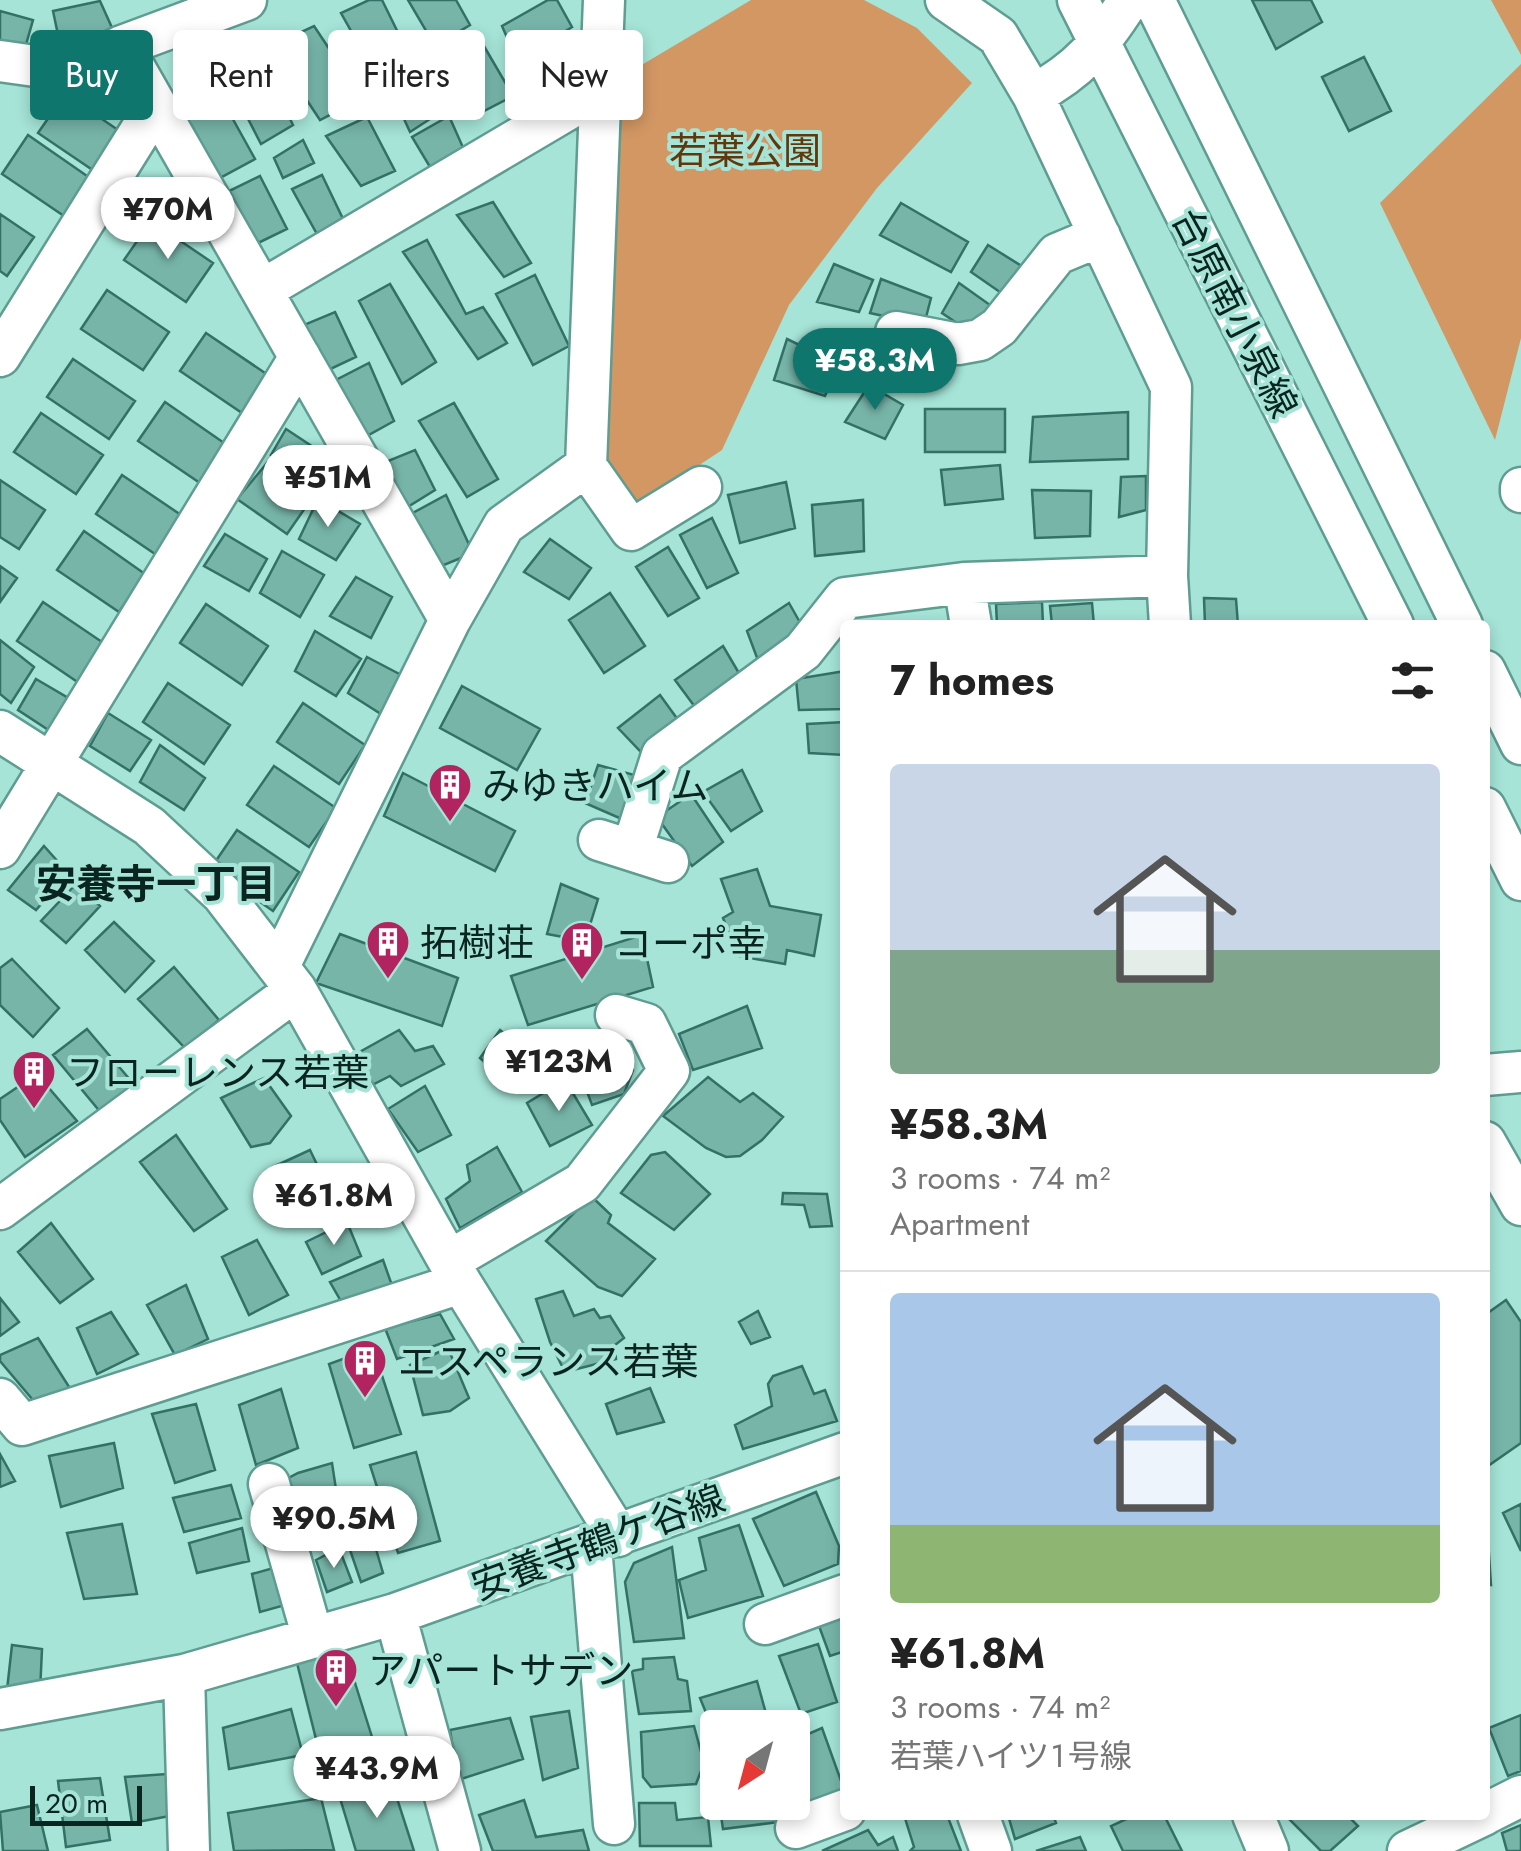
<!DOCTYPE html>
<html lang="en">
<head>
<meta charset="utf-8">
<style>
  body { margin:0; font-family:Jost,"Noto Sans JP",sans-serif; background:#f2f2f2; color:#222; height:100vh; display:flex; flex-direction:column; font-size:38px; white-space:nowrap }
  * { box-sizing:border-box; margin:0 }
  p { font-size:32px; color:#767676 }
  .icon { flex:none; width:55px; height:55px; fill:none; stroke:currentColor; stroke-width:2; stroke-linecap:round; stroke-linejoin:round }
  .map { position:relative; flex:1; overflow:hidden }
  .details { position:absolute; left:840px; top:620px; width:650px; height:1200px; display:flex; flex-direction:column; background:#fff; border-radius:10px; box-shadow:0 5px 15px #0003 }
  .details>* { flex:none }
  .hud { position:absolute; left:30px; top:30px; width:660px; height:90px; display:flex; gap:20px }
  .needle { width:65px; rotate:216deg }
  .controls { position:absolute; left:700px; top:1710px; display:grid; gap:20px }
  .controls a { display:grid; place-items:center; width:110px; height:110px; border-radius:10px; background:#fff; box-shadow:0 5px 15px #0003; font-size:50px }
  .scale { position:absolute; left:30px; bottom:25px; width:112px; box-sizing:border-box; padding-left:10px; border:5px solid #0a2420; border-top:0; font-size:28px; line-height:35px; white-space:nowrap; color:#0a2420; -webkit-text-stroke:8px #a5e4d7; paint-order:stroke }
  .price { position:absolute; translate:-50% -85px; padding:0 22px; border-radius:35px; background:#fff; color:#222; font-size:32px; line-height:65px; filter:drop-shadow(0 2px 5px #0008) }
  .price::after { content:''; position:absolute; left:50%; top:60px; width:30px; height:22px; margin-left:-15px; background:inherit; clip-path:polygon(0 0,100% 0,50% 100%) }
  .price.on { background:#0f766e; color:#fff }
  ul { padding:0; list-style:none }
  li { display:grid; align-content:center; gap:20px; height:530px; padding:0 50px }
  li+li { border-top:2px solid #e0e0e0 }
  li span { display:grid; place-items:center; height:310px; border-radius:10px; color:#555 }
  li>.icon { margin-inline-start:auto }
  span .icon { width:180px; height:180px; fill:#fffc; stroke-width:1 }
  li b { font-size:42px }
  h2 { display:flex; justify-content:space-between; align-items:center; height:120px; padding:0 50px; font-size:42px }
  .tag { padding:0 35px; border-radius:10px; background:#fff; box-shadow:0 5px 15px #0003; font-size:35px; line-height:90px }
  .tag.on { background:#0f766e; color:#fff }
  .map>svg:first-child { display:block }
  .green { fill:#d39764 }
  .building { fill:#77b5a9; stroke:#337166; stroke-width:2.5 }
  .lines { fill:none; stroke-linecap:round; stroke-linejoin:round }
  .minor-casing { stroke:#5f9c91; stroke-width:45 }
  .minor { stroke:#fff; stroke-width:40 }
  .labels { text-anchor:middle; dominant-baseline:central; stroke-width:8; stroke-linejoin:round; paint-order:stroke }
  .park-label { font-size:38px; fill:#61370b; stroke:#a5e4d7 }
  .street-label { font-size:38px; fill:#0a2420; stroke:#a5e4d7 }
  .poi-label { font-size:38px; fill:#0a2420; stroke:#a5e4d7; text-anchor:start }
  .neighbourhood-label { font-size:40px; font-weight:bold; fill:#0a2420; stroke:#a5e4d7 }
</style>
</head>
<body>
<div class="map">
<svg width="1521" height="1851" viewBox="0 0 1521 1851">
  <rect width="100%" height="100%" fill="#a5e4d7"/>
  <path class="green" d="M751,0H864L917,28L972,83L877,188L789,305L722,450L636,507L597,453L623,76Z
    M1491,0H1521V55Z
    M1521,64V338L1495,440L1380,203Z"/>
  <path class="building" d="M369,0H382L411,59L378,79L341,13Z
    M408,0H456L470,25L435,46Z
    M548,0H557L572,27L556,37L564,72L530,90L502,26Z
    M1252,0H1311L1322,22L1276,49Z
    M100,1L113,30L62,54L53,11Z
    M0,11L33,20L25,48L0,43Z
    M314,26L362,98L320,120L271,46Z
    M249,35L293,125L261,144L214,53Z
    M481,41L513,96L482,112L451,53Z
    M1364,57L1391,111L1349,131L1322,77Z
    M209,76L255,159L218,179L167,94Z
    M426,78L447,108L410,132L393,95Z
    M65,94L127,136L100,175L38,133Z
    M449,116L465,152L433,172L412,137Z
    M367,117L395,171L361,186L326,136Z
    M28,135L90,178L64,216L2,174Z
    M303,140L314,163L283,178L274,158Z
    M322,175L344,221L317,234L292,189Z
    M260,176L287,229L258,243L229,191Z
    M493,202L531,263L504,277L457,215Z
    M901,203L968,242L951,272L880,235Z
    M0,214L34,237L7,276L0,271Z
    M151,221L213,263L186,302L124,260Z
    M427,240L466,314L483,307L507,343L478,359L403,252Z
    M988,245L1028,270L1010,299L971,272Z
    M834,264L873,280L859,312L817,302Z
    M535,275L569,346L533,365L496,294Z
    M881,279L931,298L924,325L870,313Z
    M959,283L990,305L973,334L942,313Z
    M390,284L436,362L402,384L359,301Z
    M107,290L169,332L143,370L81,329Z
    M335,312L356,357L324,372L299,327Z
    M206,333L268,375L242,413L180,371Z
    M787,339L839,364L825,396L774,380Z
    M73,359L135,401L109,439L47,397Z
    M369,363L394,421L365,437L332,382Z
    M869,385L903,405L885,439L845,422Z
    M165,402L227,445L200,483L138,441Z
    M454,403L498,479L467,497L419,421Z
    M925,409H1005V452H925Z
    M1128,412V459L1030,462L1033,417Z
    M41,413L103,455L76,494L14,452Z
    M286,429L342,466L325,490L271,455Z
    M415,450L435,490L406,508L378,465Z
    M267,463L312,498L287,534L237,499Z
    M1000,465L1003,499L945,505L941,470Z
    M122,475L184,517L158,556L96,514Z
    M1146,476V510L1119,517L1121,477Z
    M0,480L45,510L19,549L0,537Z
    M786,482L795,528L740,543L728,495Z
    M1032,490L1091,491L1090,536L1035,538Z
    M446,495L473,553L439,567L409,515Z
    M318,499L360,524L336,560L299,539Z
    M863,500L864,551L815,556L812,505Z
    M712,518L738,573L707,588L680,535Z
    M84,531L145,574L119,612L57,570Z
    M225,534L267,559L249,591L204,566Z
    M550,539L591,568L569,599L524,572Z
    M668,547L699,598L668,616L636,567Z
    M282,551L324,575L300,617L260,593Z
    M0,566L17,578L0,602Z
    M356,577L392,597L371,638L330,616Z
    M610,593L645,646L604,673L569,620Z
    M1204,598L1236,599L1238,625H1205Z
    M43,602L105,644L79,683L17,641Z
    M1042,602L1043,625H997L996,604Z
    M789,603L806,633L759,663L747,631Z
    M1092,603L1094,625H1052L1050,606Z
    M206,604L268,646L242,685L180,643Z
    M315,631L361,659L336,696L295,671Z
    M0,640L34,667L11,703L0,694Z
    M723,646L743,680L698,711L675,680Z
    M367,657L405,677L384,716L348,693Z
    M845,671V709L799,710L796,679Z
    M36,679L70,699L50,731L18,710Z
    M168,683L230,725L204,764L143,722Z
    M462,686L540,729L517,770L440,728Z
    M660,695L681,724L641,752L618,728Z
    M303,703L365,745L339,784L277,742Z
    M108,713L151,740L130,771L90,746Z
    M845,722V755L809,753L807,724Z
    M160,745L205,778L184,810L140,782Z
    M598,765L638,776L624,820L585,803Z
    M274,766L336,808L309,847L247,805Z
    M742,770L762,811L731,831L703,792Z
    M403,773L515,831L495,871L384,816Z
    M691,794L723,842L692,866L657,817Z
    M237,830L299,872L273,911L211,868Z
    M44,846L68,873L36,910L8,890Z
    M757,869L770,906L821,915L814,956L787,950L785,964L738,956L723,918L733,912L721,879Z
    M76,884L100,906L66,943L41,921Z
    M561,884L598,899L585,941L547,934Z
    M114,922L154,961L125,992L85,950Z
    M340,934L458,978L442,1026L316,983Z
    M642,935L653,987L528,1025L511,976Z
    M12,959L59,1008L33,1037L0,1005V968Z
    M174,967L219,1020L185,1048L138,999Z
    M747,1006L762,1048L693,1070L679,1034Z
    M87,1029L137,1088L102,1114L53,1055Z
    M399,1030L415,1051L433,1046L444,1064L401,1086L390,1076L372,1085L356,1054Z
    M500,1030L542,1065L517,1091L480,1058Z
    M621,1032L633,1070L624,1094L592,1105L573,1054Z
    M37,1074L77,1121L25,1157L0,1120V1099Z
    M708,1077L740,1102L753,1093L783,1117L762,1140L740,1156L726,1157L706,1148L663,1116Z
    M264,1078L291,1116L270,1143L251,1147L221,1098Z
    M565,1080L592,1125L550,1146L527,1103Z
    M425,1086L451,1135L418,1152L388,1109Z
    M176,1135L227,1209L194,1231L140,1162Z
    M497,1147L522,1192L460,1228L446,1199L470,1181L467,1165Z
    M310,1150L337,1206L297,1223L273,1167Z
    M665,1152L710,1194L674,1230L621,1193L651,1155Z
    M783,1193L827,1194L832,1226L810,1227L804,1205L782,1204Z
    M591,1196L611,1215L608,1223L655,1259L622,1296L598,1287L546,1241Z
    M347,1222L361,1256L322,1274L306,1242Z
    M51,1223L93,1279L60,1303L18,1252Z
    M257,1240L288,1295L249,1315L222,1257Z
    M383,1260L395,1294L346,1310L330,1282Z
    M186,1285L208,1339L175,1355L147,1305Z
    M563,1291L574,1316L594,1309L600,1318L610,1316L624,1338L615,1345L616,1359L565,1372L550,1342L536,1299Z
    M0,1298L19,1322L0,1336Z
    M1506,1300L1521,1322V1443L1485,1468V1315Z
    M758,1311L770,1337L751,1344L739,1322Z
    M111,1312L138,1354L97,1374L77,1328Z
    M440,1314L454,1339L397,1359L385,1328Z
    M38,1338L71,1390L38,1406L0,1361V1355Z
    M373,1348L401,1434L354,1448L329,1364Z
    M448,1348L469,1398L450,1411L423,1415L410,1365Z
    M802,1366L814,1394L825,1390L837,1421L743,1449L735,1425L772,1406L768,1384L773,1376Z
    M650,1388L664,1422L617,1434L606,1404Z
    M281,1389L298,1448L256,1465L239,1405Z
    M196,1404L215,1470L175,1483L152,1414Z
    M114,1443L123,1488L61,1507L49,1456Z
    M416,1452L440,1541L398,1553L370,1465Z
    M0,1454L15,1481L0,1487Z
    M332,1463L337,1496L286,1506L283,1481L298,1473Z
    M231,1485L241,1518L184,1532L173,1498Z
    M816,1492L839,1546L838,1564L784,1586L753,1519Z
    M350,1504L359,1533L327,1546L310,1541L307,1518Z
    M1521,1504V1551L1503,1513Z
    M122,1524L137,1594L84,1599L67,1533Z
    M1485,1524H1487L1491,1585L1485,1584Z
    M739,1525L763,1596L688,1618L679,1580L706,1570L699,1538Z
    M242,1528L249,1561L197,1573L189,1543Z
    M373,1539L383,1573L361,1582L349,1547Z
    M672,1547L684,1638L634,1642L625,1582L634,1563Z
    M339,1548L352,1582L327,1592L316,1560Z
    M277,1567L289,1604L260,1612L252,1574Z
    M845,1617V1651L830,1656L819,1626Z
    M818,1644L837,1702L801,1714L779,1656Z
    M12,1645L42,1649L40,1692L7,1690Z
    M345,1651L377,1753L322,1763L297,1663Z
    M674,1657L678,1679L687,1681L691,1711L639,1714L632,1671L643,1669V1659Z
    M757,1681L770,1728H718V1742L700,1698Z
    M291,1709L303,1755L229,1769L223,1728Z
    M569,1711L578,1768L543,1780L531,1717Z
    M1521,1715V1771L1508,1776L1489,1728Z
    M510,1718L523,1759L458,1780L450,1730Z
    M694,1726L704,1763L696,1784L651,1787L643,1777L641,1732Z
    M822,1728L845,1792L804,1810L792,1784V1741Z
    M167,1774L175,1815L132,1823L125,1777Z
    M100,1778L110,1840L66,1847L58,1781Z
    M392,1783L414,1851H356L340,1798Z
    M321,1798L334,1850L234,1851L228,1813Z
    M524,1800L536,1837L583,1830L589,1851H493L479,1815Z
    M719,1802H776L779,1822L723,1829Z
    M639,1803H675L677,1820L708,1817L711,1846H640Z
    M37,1805L48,1851H3L0,1812Z
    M904,1815H947L961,1851H910L914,1847Z
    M1008,1815H1053L1056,1823L1015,1839Z
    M1135,1815H1164L1182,1851H1123L1111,1826Z
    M1293,1815H1347L1358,1826L1330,1851H1321L1289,1819Z
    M1521,1825V1851H1507L1502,1833Z
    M868,1830L878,1845L893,1837L898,1851H822Z
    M1080,1837L1086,1851H1036Z"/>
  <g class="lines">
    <defs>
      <path id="minor" d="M946,0L998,36L1033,95L1171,387L1167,576L1170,625
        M1078,0L1393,625
        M1154,0L1462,625
        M122,46L450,620
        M0,61L71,71L122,46L246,0
        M1033,95C1080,70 1101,44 1129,0
        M262,290L599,91
        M896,332L958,344L980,340L999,327L1057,254L1100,236
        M0,356L156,106
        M586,466L604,0
        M1521,488V492
        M964,583L971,625
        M1485,671L1521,744
        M0,731L149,826L222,894L296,990L461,1283L618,1536
        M1485,808L1521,880
        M599,840L668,862
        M0,848L300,357
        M632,850L662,755L803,651L845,598L964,583L1167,576
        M279,966L450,620L504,525L586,466L631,530L701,487
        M1485,1075L1521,1072
        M1485,1142L1521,1205
        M0,1209L296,990
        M449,1261L582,1183L669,1071L646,1024L616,1015
        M0,1399L22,1425L461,1283
        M269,1484L313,1638
        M591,1546L614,1824
        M395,1614L460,1851
        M765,1624L845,1595
        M184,1675L189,1851
        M0,1709L184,1675L395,1614L845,1453
        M1485,1814L1521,1796
        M978,1815L991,1851
        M1253,1815L1268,1851
        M796,1828L845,1810
        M1408,1851L1484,1815"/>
    </defs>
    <use href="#minor" class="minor-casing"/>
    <use href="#minor" class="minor"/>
  </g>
  <defs>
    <symbol id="building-pin" viewBox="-11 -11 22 30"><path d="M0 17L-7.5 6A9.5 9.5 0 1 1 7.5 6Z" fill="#b12460" stroke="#a5e4d7"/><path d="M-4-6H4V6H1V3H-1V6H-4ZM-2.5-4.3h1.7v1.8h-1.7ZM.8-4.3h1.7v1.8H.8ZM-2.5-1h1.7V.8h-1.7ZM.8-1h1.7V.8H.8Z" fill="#fff"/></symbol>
  </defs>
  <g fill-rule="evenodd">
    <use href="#building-pin" x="425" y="760" width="50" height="68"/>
    <use href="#building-pin" x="363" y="917" width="50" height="68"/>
    <use href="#building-pin" x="557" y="918" width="50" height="68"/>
    <use href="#building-pin" x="9" y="1047" width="50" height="68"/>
    <use href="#building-pin" x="340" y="1336" width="50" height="68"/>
    <use href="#building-pin" x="311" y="1645" width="50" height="68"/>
  </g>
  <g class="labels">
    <g class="park-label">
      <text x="745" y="150">若葉公園</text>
    </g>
    <g class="street-label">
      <text transform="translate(1235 313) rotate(63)">台原南小泉線</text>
      <text transform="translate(598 1542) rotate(-20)">安養寺鶴ケ谷線</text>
    </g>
    <g class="poi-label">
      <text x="482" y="785">みゆきハイム</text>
      <text x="420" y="942">拓樹荘</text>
      <text x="614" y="943">コーポ幸</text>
      <text x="66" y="1072">フローレンス若葉</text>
      <text x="398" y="1361">エスペランス若葉</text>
      <text x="368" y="1670">アパートサデン</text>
    </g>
    <g class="neighbourhood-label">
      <text x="156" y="884">安養寺一丁目</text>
    </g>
  </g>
</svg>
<div class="controls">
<a><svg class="needle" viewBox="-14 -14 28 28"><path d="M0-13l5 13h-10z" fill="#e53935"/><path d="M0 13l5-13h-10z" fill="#767676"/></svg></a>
</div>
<div class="scale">20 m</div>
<b class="price" style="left:168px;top:262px">¥70M</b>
<b class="price on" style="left:875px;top:413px">¥58.3M</b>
<b class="price" style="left:328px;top:530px">¥51M</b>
<b class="price" style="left:559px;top:1114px">¥123M</b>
<b class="price" style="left:334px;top:1248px">¥61.8M</b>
<b class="price" style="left:334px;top:1571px">¥90.5M</b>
<b class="price" style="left:377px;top:1821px">¥43.9M</b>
<div class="hud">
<a class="tag on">Buy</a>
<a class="tag">Rent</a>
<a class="tag">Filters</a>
<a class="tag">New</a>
</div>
<section class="details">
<h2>7 homes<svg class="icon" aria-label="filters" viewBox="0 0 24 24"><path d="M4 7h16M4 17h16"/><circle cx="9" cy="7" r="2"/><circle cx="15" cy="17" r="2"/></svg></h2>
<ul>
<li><span style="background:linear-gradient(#c9d6e8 60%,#7fa58c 0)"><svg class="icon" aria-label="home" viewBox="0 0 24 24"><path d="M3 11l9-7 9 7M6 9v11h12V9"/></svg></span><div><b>¥58.3M</b><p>3 rooms · 74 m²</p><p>Apartment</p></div></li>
<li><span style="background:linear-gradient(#a9c7e8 75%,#8fb573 0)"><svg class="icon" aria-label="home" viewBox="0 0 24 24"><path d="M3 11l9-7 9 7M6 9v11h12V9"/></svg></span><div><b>¥61.8M</b><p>3 rooms · 74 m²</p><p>若葉ハイツ１号線</p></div></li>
</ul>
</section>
</div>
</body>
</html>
